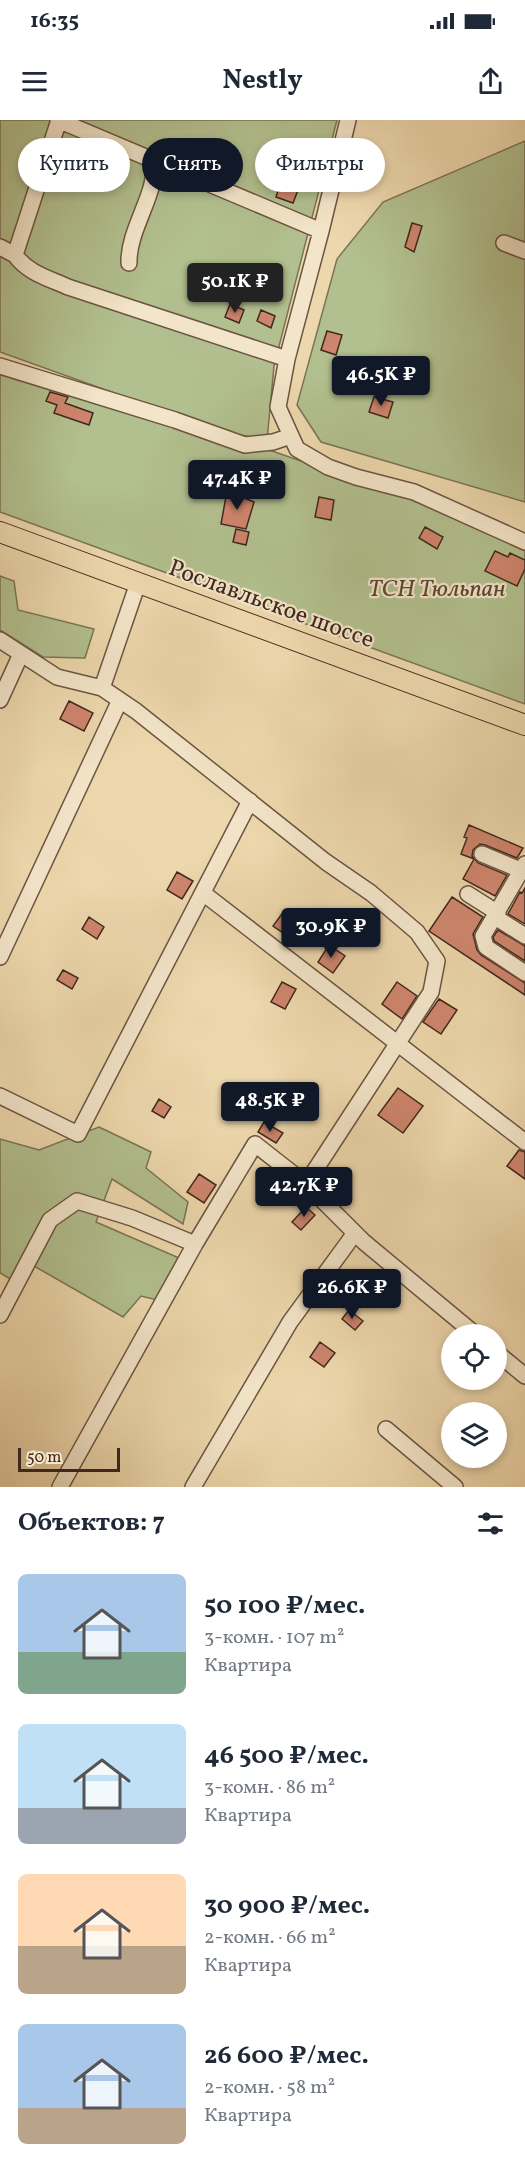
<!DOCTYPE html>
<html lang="ru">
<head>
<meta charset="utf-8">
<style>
  body { margin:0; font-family:Vollkorn,serif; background:#f6f6f7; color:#1f2937; height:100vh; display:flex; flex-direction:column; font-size:22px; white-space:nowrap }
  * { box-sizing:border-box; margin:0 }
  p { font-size:20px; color:#747a83 }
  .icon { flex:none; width:33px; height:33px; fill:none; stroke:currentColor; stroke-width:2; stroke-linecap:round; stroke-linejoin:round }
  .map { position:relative; height:1367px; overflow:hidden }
  .sheet { display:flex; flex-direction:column; background:#fff; flex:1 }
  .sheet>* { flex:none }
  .hud { position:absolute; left:18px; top:18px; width:489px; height:54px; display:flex; gap:12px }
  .fabs { position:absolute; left:441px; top:1204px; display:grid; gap:12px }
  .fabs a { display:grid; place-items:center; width:66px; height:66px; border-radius:50%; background:#fff; box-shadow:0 3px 9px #0003; font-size:30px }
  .scale { position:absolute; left:18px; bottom:15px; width:102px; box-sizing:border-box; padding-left:6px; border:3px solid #41281e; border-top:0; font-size:16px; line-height:21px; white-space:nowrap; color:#41281e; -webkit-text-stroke:4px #f3e5c9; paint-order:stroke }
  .price { position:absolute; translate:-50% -51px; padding:0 14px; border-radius:6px; background:#111827; color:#fff; font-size:20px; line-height:39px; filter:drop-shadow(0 2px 3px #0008) }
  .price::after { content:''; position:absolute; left:50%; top:36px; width:18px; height:14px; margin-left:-9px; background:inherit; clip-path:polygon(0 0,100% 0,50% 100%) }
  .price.on { background:#222; color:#fff }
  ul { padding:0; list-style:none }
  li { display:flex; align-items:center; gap:18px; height:150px; padding:0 18px }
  li span { display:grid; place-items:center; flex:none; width:168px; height:120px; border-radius:9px; color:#555 }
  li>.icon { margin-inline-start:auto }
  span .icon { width:72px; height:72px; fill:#fffc; stroke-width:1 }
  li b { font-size:26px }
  h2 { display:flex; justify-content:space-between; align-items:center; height:72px; padding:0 18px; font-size:26px }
  .tag { padding:0 21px; border-radius:27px; background:#fff; box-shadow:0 3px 9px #0003; font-size:21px; line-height:54px }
  .tag.on { background:#111827; color:#fff }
  .status { display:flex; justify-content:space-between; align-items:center; height:42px; padding:0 30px; background:#fff; direction:ltr }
  .status svg { height:16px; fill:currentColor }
  header { display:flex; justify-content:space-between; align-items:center; height:78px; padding:0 18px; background:#fff; font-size:27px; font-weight:700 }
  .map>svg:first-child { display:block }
  .green { fill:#b2bf8e; stroke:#7a7456; stroke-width:1.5 }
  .building { fill:#ce856d; stroke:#41281e; stroke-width:1.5 }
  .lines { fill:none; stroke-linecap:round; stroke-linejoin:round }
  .minor-casing { stroke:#6c5442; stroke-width:18 }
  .major-casing { stroke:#41281e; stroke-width:22 }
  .minor { stroke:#f3e5c9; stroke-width:15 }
  .major { stroke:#edd7ac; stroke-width:20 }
  .labels { text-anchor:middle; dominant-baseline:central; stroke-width:4.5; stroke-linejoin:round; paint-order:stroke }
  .park-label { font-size:24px; font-style:italic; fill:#584634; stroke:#f3e5c9 }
  .street-label { font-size:24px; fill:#41281e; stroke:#f3e5c9 }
</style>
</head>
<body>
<div class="status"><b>16:35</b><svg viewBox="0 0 49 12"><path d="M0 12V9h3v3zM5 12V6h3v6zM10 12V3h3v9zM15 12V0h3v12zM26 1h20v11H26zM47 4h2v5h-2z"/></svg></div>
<header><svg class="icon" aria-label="menu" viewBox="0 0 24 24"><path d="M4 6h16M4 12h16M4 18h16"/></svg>Nestly<svg class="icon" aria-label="share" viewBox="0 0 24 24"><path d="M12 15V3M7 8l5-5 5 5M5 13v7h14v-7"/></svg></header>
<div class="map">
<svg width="525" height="1367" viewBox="0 0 525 1367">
  <rect width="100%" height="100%" fill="#edd7ac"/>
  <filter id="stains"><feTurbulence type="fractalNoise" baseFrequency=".00333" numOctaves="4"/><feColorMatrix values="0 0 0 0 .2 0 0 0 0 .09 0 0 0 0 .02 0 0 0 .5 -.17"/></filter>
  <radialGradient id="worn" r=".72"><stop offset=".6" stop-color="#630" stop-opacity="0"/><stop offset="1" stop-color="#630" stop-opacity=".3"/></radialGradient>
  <path class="green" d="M0,0H337L274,246L267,320L220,311L0,232Z
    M525,21V382L321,322L297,285L337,139L383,82Z
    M0,245L219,320L272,331L477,402L525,431V584L0,392Z
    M0,456L14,461L18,490L94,509L85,538L43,537L0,510Z
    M99,1007L151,1032L146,1048L188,1082L183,1104L112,1059L96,1102L179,1138L170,1183L141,1176L123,1197L27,1142L12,1160L0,1153V1019L39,1030Z"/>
  <path class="building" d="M280,64L298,70L293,83L276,77Z
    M412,103L422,106L414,132L405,127Z
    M230,184L244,190L239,203L225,197Z
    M261,190L275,196L271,208L257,201Z
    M327,211L342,215L336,235L321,230Z
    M50,272L68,277L65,283L93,293L89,305L54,293L57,285L46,281Z
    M374,277L393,282L388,298L369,292Z
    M227,371L254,382L246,409L221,404Z
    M319,377L334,380L331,400L315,397Z
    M425,407L443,417L437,429L419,418Z
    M236,409L249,412L246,425L233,422Z
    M495,431L508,437L510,433L525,440V449L517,466L485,451Z
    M69,581L93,593L84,611L60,599Z
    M469,705L523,728L517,738L485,725L480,724L473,730L472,736L478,743L507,755L495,776L463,759L474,739L461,734L467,718L464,717Z
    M177,752L193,761L182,779L167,770Z
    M525,768V804L508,794L520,772L522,773Z
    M452,777L483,797L473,814L477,830L481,835L525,863V875L429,811Z
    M284,791L303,804L292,819L273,806Z
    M89,797L104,807L97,819L82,809Z
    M498,810L525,826V841L494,821L493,817Z
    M329,825L345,836L333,853L318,842Z
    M63,850L78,858L72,869L57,860Z
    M282,862L296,869L285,889L271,882Z
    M397,862L417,876L402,899L382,884Z
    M439,879L457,890L441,914L423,902Z
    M398,968L423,986L403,1013L378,995Z
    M159,979L171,987L164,998L152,991Z
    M264,1002L283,1013L276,1023L258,1012Z
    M519,1030L525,1032V1059L507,1046Z
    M199,1054L216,1065L204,1083L187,1072Z
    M306,1087L315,1095L301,1110L292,1102Z
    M349,1190L363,1201L355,1210L342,1199Z
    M320,1222L335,1233L324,1247L310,1237Z"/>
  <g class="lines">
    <defs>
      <path id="minor" d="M58,0L321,111
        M59,0L15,135C28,153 48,158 68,167L287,239
        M348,0L321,111L287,239L278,287L297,329L328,347L356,357L414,372L525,422
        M504,123L525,131
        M0,127L15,135
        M129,143C128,109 158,73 154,41
        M0,246L175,300L245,325L273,322L291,316
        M138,463L102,568L136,591L326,742L371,773L417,812L437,841L431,872L306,1064
        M0,520L57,557L102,568
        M0,580L21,534
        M482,734L523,751
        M525,744L483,816L486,827L525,853
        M203,773L525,1022
        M468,774L498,793
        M495,797L525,816
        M0,837L120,580
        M0,976L78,1014L250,681
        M0,1195L50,1100L77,1081L132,1098L195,1124
        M496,1232L525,1256
        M386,1309L455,1367
        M60,1367L195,1124L255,1024L306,1064L364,1122L476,1215
        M193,1367L290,1202L355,1113"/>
      <path id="major" d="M0,412L525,605"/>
    </defs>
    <use href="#minor" class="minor-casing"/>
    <use href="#major" class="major-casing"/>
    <use href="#minor" class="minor"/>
    <use href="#major" class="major"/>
  </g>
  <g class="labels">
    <g class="park-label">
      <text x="437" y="470">ТСН Тюльпан</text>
    </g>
    <g class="street-label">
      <text transform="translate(271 485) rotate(20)">Рославльское шоссе</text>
    </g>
  </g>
  <rect width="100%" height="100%" filter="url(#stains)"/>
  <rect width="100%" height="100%" fill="url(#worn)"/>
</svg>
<div class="fabs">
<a><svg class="icon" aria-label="locate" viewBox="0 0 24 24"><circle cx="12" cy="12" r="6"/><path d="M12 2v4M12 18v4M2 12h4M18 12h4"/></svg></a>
<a><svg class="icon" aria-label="layers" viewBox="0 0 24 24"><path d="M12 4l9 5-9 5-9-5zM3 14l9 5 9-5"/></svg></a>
</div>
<div class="scale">50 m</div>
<b class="price on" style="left:235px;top:194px">50.1K ₽</b>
<b class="price" style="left:381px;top:287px">46.5K ₽</b>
<b class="price" style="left:237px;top:391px">47.4K ₽</b>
<b class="price" style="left:331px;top:839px">30.9K ₽</b>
<b class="price" style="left:270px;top:1013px">48.5K ₽</b>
<b class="price" style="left:304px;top:1098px">42.7K ₽</b>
<b class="price" style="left:352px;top:1200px">26.6K ₽</b>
<div class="hud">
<a class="tag">Купить</a>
<a class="tag on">Снять</a>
<a class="tag">Фильтры</a>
</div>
</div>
<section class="sheet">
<h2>Объектов: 7<svg class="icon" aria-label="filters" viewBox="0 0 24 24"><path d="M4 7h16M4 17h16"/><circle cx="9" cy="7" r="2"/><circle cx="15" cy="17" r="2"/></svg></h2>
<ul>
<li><span style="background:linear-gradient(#a9c7e8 65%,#7fa58c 0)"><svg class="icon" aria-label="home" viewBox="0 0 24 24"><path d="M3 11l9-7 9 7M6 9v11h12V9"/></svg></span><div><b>50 100 ₽/мес.</b><p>3-комн. · 107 m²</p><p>Квартира</p></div></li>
<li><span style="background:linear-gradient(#bfe0f5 70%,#9aa5b1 0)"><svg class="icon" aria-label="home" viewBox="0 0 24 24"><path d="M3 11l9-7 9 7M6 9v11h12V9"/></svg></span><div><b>46 500 ₽/мес.</b><p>3-комн. · 86 m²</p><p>Квартира</p></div></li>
<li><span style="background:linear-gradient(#ffd9b3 60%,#b9a48a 0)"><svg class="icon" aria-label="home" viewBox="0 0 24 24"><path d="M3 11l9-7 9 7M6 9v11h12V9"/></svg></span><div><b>30 900 ₽/мес.</b><p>2-комн. · 66 m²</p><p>Квартира</p></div></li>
<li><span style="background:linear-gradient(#a9c7e8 70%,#b9a48a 0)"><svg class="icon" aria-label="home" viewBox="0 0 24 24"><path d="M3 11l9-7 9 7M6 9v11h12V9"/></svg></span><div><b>26 600 ₽/мес.</b><p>2-комн. · 58 m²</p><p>Квартира</p></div></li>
</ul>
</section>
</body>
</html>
